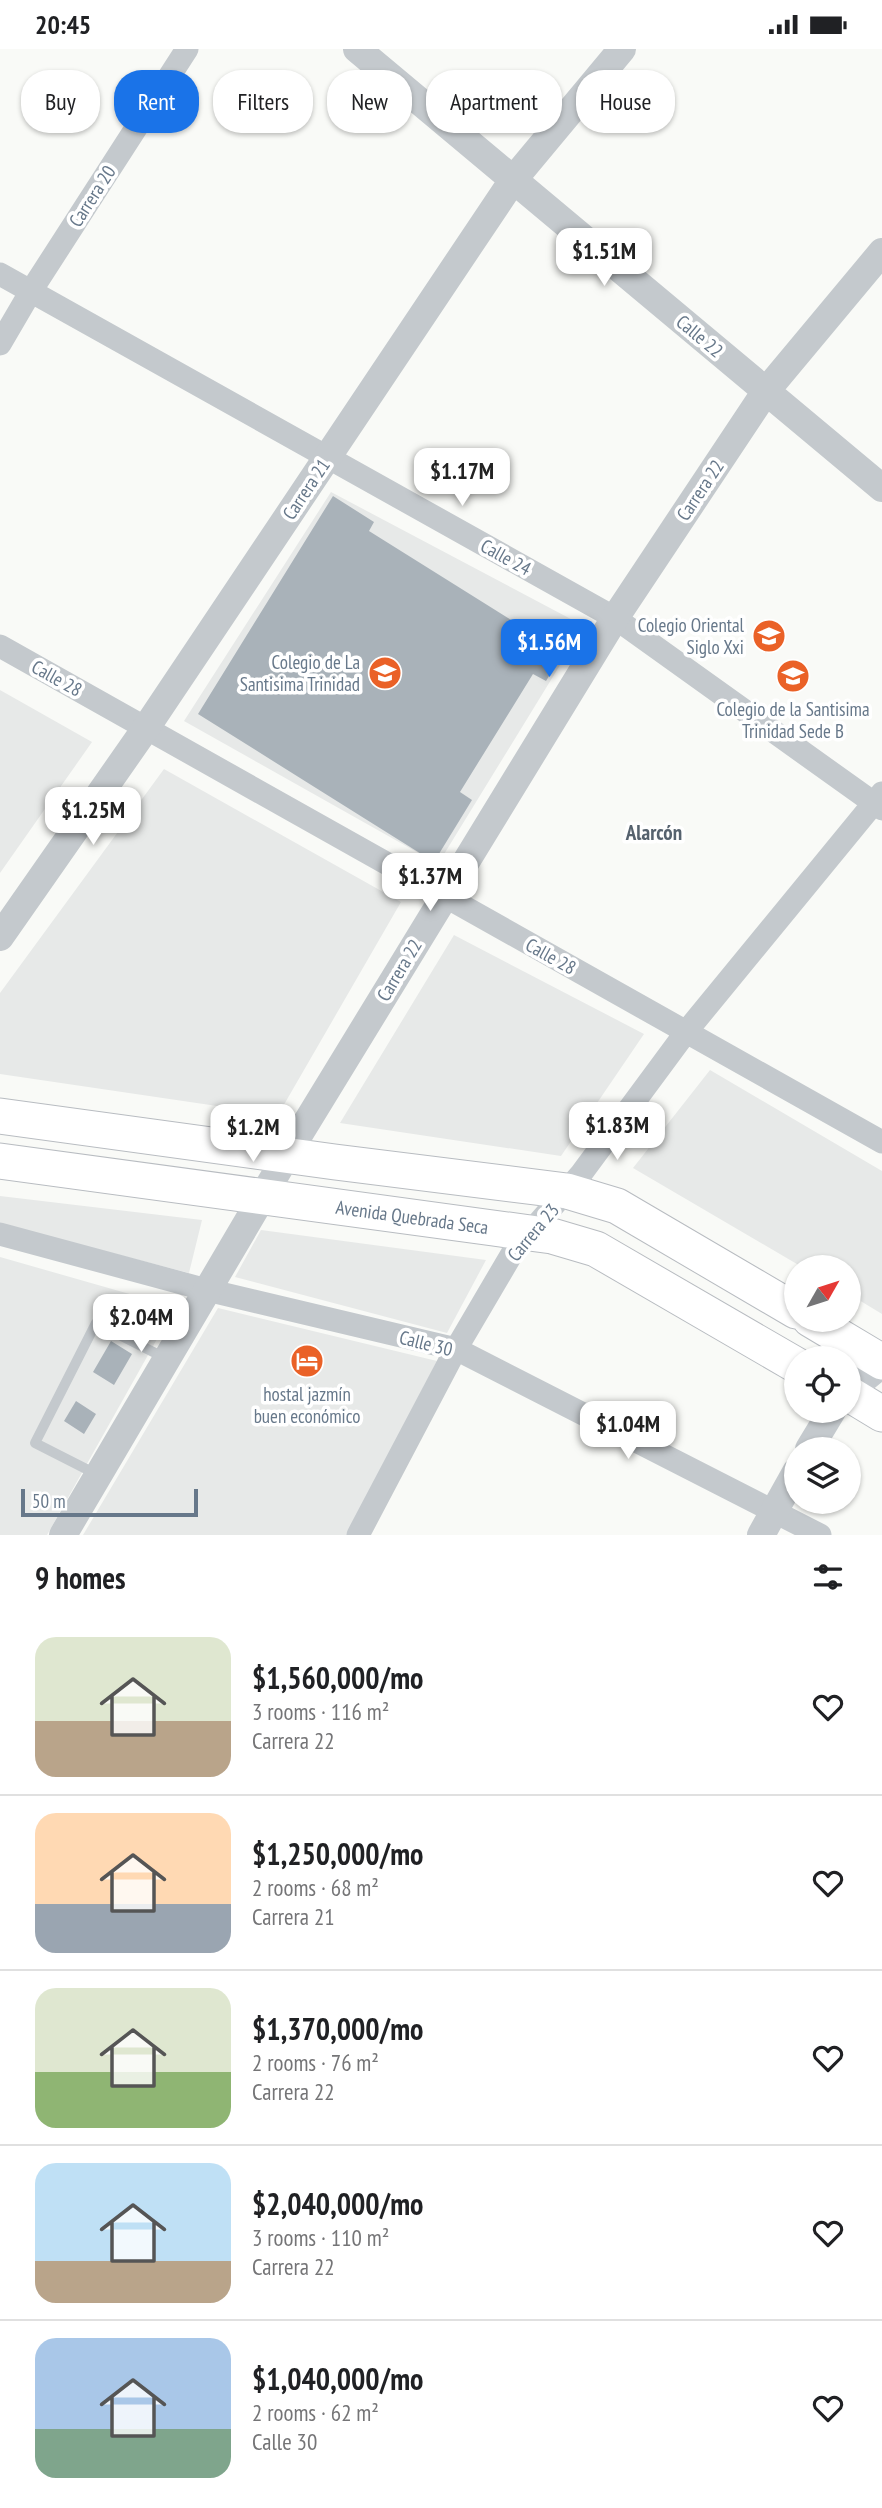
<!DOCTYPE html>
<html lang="en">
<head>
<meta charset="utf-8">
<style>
  body { margin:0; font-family:"PT Sans Narrow",sans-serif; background:#f2f2f2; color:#202124; height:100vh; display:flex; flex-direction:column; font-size:26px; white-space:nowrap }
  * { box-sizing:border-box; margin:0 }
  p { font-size:23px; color:#757577 }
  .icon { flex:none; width:38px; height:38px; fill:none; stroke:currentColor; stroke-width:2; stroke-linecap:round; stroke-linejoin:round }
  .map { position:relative; height:1486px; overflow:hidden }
  .details { display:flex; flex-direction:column; background:#fff; flex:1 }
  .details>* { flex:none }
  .guide { position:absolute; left:21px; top:21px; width:840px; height:63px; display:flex; gap:14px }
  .needle { width:46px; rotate:51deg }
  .tools { position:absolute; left:784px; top:1206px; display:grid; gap:14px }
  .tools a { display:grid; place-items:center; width:77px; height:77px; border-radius:50%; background:#fff; box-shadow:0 2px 5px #0004; font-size:35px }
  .scale { position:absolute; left:21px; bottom:18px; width:177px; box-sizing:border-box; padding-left:7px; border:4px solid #67788a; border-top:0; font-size:19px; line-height:24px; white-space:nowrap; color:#67788a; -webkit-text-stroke:5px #fff; paint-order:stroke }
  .price { position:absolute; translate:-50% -60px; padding:0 16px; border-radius:14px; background:#fff; color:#222; font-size:23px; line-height:46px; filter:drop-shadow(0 2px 4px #0008) }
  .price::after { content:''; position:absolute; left:50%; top:42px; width:21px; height:16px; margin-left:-10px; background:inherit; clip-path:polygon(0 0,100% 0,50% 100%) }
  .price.current { background:#1a73e8; color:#fff }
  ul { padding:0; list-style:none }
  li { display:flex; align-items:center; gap:21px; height:175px; padding:0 35px }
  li+li { border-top:2px solid #e0e0e0 }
  li span { display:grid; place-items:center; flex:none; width:196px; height:140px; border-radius:21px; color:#555 }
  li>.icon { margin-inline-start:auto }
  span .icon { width:84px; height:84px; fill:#fffc; stroke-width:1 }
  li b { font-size:30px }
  h2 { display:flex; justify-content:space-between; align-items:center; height:84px; padding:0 35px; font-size:30px }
  .chip { padding:0 24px; border-radius:28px; background:#fff; box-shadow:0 2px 5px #0004; font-size:24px; line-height:63px }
  .chip.current { background:#1a73e8; color:#fff }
  .status { display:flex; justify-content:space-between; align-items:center; height:49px; padding:0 35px; background:#fff; direction:ltr }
  .status svg { height:19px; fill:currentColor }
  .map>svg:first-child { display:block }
  .built { fill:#e7e9e8 }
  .building { fill:#a9b2b9 }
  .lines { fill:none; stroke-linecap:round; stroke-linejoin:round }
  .primary-casing { stroke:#b8bcc1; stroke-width:37 }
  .service { stroke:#c4c9cd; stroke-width:10 }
  .minor { stroke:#c4c9cd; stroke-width:23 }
  .tertiary { stroke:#c4c9cd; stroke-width:28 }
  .primary { stroke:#fff; stroke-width:35 }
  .labels { text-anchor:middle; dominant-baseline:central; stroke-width:7; stroke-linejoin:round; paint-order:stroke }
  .street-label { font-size:19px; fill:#67788a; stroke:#fff }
  .poi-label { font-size:19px; fill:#67788a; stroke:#fff; text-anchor:end }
  .neighbourhood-label { font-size:21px; font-weight:bold; fill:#56626e; stroke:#fff }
</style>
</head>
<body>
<div class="status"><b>20:45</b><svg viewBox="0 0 49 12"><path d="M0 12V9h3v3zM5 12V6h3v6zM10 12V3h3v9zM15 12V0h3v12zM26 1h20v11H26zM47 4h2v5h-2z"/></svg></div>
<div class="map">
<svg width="882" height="1486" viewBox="0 0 882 1486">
  <rect width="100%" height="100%" fill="#f9faf7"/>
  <path class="built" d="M331,443L584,577L438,815L184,672Z
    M0,641L92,693L0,824Z
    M164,720L401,853L278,1066L0,1025V944Z
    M454,886L644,985L561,1107L340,1074Z
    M710,1021L882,1122V1265L849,1245V1218H802L633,1119Z
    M0,1147L202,1171L189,1224L0,1175Z
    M261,1181L486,1211L447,1284L235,1228Z
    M0,1208L175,1258L47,1486H0Z
    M218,1259L437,1312L347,1486H83Z"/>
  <path class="building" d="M333,447L374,473L369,482L527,581L531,573L568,596L546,632L533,625L460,743L472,751L434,813L198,665Z
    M111,1292L132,1305L114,1336L93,1323Z
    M76,1352L96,1365L84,1385L64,1372Z"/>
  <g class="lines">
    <defs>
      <g id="primary">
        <path d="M0,1067L335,1113L567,1142L617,1157L796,1262"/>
        <path id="s1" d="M0,1112L493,1179L552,1187L596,1200L796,1316"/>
        <path d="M810,1270L882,1313"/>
        <path d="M849,1345L882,1365"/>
      </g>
    </defs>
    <use href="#primary" class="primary-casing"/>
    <path class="service" d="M98,1426L35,1394L96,1274L167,1310"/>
    <path class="minor" d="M0,225L615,569L882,760
      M0,295L31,242L187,0
      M0,597L882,1093
      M0,1185L207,1241L456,1300L820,1486
      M358,1486L456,1300L513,1203L581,1125L686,983L882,744"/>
    <path class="tertiary" d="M357,0L882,439
      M0,888L146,679L513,131L622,0
      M849,1342L882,1315
      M809,1400L832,1362
      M63,1486L300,1084L615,569L766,342L882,203
      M761,1486L796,1423"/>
    <use href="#primary" class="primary"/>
  </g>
  <defs>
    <symbol id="school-disc" viewBox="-11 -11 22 22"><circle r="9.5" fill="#ea6127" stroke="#fff"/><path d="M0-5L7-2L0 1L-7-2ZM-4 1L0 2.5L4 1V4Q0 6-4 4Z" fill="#fff"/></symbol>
    <symbol id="hotel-disc" viewBox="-11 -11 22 22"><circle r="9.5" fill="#ea6127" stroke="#fff"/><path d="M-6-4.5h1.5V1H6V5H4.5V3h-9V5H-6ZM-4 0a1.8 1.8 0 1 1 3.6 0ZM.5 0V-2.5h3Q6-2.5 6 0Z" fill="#fff"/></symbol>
  </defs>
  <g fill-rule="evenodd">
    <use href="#school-disc" x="750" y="568" width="38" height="38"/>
    <use href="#school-disc" x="366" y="605" width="38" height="38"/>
    <use href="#school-disc" x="774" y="608" width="38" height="38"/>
    <use href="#hotel-disc" x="288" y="1293" width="38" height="38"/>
  </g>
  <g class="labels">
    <g class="street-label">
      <text transform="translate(92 147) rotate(-57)">Carrera 20</text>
      <text transform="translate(700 287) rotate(40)">Calle 22</text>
      <text transform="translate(306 440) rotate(-56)">Carrera 21</text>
      <text transform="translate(700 441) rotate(-56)">Carrera 22</text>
      <text transform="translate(506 508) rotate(29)">Calle 24</text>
      <text transform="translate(57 629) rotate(29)">Calle 28</text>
      <text transform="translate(551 907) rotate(29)">Calle 28</text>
      <text transform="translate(399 921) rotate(-59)">Carrera 22</text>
      <text stroke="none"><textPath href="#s1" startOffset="416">Avenida Quebrada Seca</textPath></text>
      <text transform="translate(533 1183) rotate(-50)">Carrera 23</text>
      <text transform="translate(426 1294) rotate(14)">Calle 30</text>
    </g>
    <g class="poi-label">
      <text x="744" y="576">Colegio Oriental<tspan x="744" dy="22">Siglo Xxi</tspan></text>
      <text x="360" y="613">Colegio de La<tspan x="360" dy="22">Santisima Trinidad</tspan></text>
      <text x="793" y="660" text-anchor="middle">Colegio de la Santisima<tspan x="793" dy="22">Trinidad Sede B</tspan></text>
      <text x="307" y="1345" text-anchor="middle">hostal jazmín<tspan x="307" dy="22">buen económico</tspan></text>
    </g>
    <g class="neighbourhood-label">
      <text x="654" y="783">Alarcón</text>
    </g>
  </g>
</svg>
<div class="tools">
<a><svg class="needle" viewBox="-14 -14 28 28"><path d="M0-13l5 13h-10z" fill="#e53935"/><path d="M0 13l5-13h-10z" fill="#757577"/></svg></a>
<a><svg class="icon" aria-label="locate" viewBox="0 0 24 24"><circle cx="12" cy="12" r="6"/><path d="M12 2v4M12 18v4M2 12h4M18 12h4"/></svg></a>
<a><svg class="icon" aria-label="layers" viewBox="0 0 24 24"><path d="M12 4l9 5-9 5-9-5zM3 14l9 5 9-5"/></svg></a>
</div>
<div class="scale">50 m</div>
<b class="price" style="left:604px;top:239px">$1.51M</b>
<b class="price" style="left:462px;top:459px">$1.17M</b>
<b class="price current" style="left:549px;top:630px">$1.56M</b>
<b class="price" style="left:93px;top:798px">$1.25M</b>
<b class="price" style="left:430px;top:864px">$1.37M</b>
<b class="price" style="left:617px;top:1113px">$1.83M</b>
<b class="price" style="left:253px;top:1115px">$1.2M</b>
<b class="price" style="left:141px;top:1305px">$2.04M</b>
<b class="price" style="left:628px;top:1412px">$1.04M</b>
<div class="guide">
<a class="chip">Buy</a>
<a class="chip current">Rent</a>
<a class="chip">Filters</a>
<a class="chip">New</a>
<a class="chip">Apartment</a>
<a class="chip">House</a>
</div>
</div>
<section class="details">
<h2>9 homes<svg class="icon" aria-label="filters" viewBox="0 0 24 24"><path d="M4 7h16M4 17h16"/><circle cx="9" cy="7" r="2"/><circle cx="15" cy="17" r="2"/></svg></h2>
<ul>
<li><span style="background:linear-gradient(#dfe7d0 60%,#b9a48a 0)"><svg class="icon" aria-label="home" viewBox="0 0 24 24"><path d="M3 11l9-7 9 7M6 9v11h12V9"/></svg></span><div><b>$1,560,000/mo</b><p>3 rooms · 116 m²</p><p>Carrera 22</p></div><svg class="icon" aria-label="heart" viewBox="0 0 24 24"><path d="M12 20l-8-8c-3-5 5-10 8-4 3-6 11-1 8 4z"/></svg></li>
<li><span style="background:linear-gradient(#ffd9b3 65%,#9aa5b1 0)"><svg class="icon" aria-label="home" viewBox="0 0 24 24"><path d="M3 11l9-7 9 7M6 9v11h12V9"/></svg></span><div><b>$1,250,000/mo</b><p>2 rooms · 68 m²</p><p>Carrera 21</p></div><svg class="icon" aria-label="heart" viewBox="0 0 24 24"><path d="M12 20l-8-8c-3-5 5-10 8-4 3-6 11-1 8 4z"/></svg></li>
<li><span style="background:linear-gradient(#dfe7d0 60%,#8fb573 0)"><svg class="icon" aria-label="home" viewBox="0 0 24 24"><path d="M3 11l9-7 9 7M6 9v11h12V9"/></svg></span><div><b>$1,370,000/mo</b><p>2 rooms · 76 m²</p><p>Carrera 22</p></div><svg class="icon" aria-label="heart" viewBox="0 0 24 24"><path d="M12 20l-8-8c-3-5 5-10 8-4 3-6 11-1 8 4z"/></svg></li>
<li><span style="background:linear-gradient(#bfe0f5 70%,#b9a48a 0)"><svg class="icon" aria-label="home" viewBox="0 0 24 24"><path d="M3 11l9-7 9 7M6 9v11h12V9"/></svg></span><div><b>$2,040,000/mo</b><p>3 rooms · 110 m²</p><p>Carrera 22</p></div><svg class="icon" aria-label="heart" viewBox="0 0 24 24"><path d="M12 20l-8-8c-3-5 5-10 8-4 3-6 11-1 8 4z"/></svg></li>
<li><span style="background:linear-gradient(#a9c7e8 65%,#7fa58c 0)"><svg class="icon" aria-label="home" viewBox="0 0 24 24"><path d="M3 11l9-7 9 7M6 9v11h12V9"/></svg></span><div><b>$1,040,000/mo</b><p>2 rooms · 62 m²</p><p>Calle 30</p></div><svg class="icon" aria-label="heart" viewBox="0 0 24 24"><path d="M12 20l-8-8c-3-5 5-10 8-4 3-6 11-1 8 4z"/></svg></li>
</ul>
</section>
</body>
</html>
